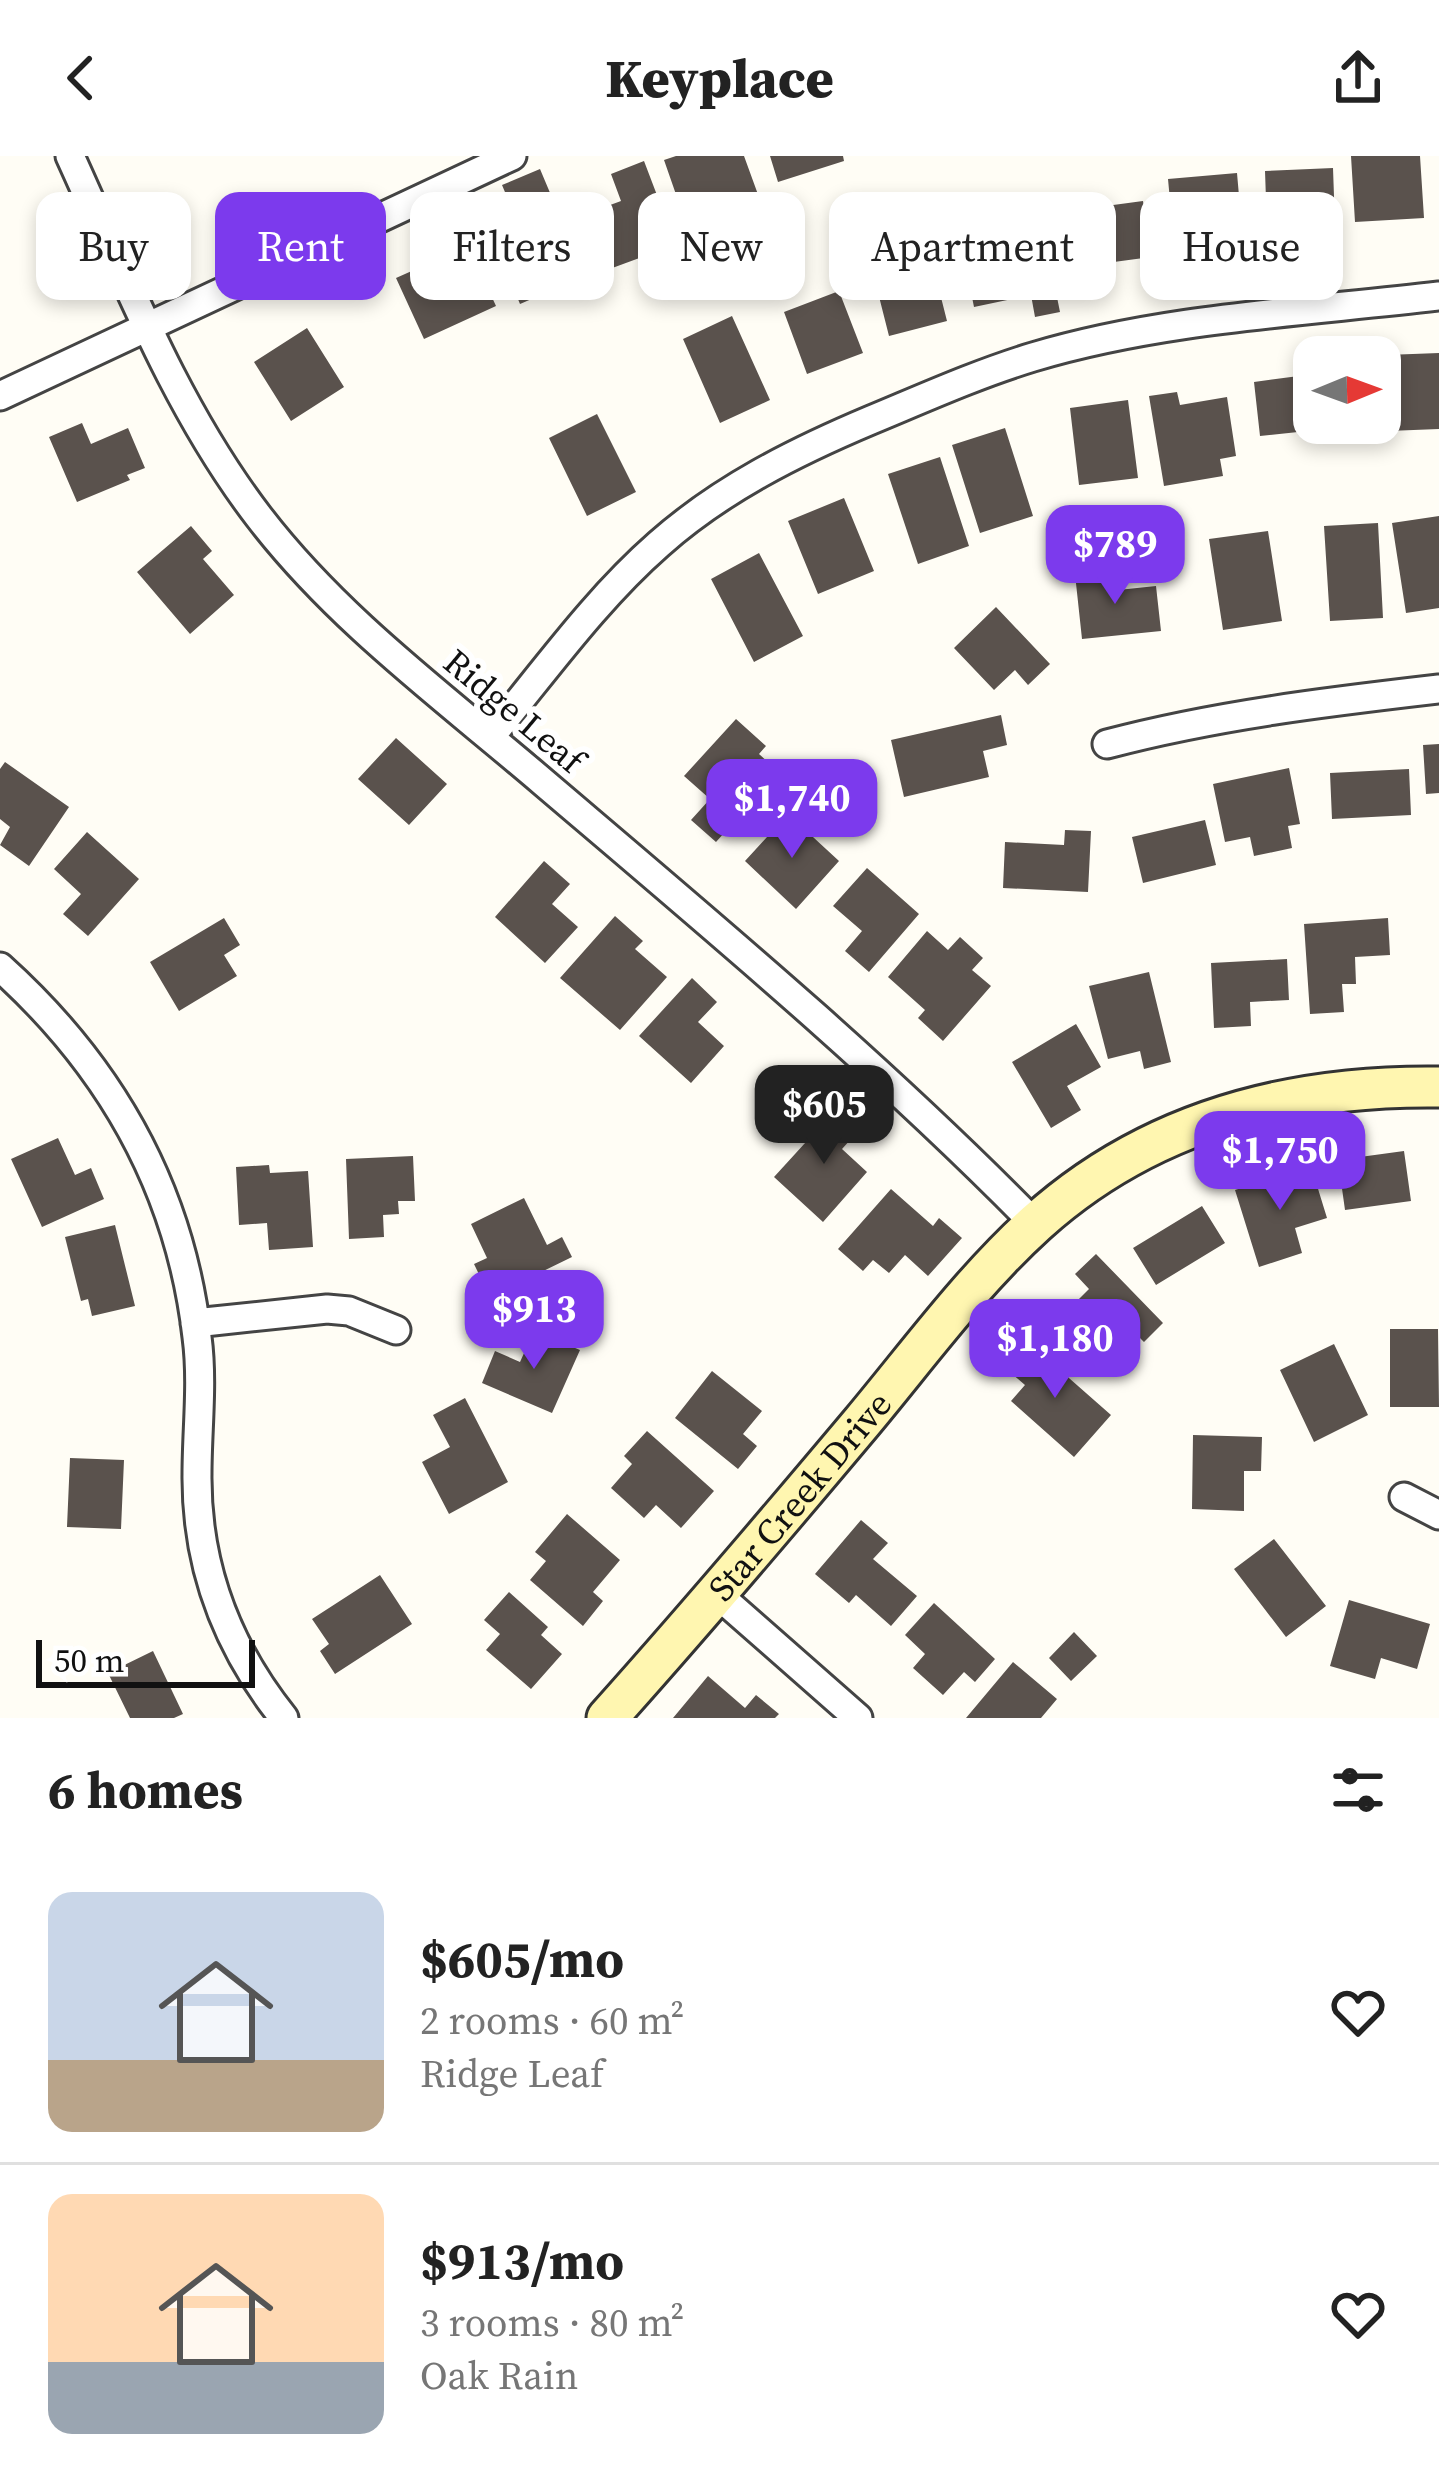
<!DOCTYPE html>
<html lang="en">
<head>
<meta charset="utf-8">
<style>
  body { margin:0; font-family:"Source Serif 4",serif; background:#f6f6f6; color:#222; height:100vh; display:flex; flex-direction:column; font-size:45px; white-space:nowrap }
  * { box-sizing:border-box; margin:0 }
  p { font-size:39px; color:#767676 }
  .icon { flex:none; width:66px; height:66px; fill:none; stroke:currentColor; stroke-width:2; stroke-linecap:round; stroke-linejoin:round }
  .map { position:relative; height:1562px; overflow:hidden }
  .panel { display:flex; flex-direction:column; background:#fff; flex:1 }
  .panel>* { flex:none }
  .banner { position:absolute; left:36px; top:36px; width:1368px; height:108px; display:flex; gap:24px }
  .needle { width:78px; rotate:89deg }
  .fabs { position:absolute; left:1293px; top:180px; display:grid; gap:24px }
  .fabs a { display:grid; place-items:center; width:108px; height:108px; border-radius:24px; background:#fff; box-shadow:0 6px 18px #0003; font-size:60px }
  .scale { position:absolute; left:36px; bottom:30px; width:219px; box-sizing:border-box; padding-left:12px; border:6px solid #111; border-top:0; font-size:33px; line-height:42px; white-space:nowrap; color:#111; -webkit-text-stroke:9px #fff; paint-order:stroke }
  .price { position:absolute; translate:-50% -102px; padding:0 27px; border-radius:24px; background:#7c3aed; color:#fff; font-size:39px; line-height:78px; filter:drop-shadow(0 3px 6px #0008) }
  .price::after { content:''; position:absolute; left:50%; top:72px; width:36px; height:27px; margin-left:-18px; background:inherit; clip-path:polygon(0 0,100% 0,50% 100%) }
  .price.active { background:#222; color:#fff }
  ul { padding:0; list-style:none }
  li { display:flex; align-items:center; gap:36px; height:300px; padding:0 48px }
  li+li { border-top:3px solid #e0e0e0 }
  li span { display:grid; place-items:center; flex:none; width:336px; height:240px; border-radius:24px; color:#555 }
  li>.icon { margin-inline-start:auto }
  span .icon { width:144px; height:144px; fill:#fffc; stroke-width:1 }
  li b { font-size:51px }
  h2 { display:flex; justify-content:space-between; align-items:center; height:144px; padding:0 48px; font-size:51px }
  .tag { padding:0 42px; border-radius:24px; background:#fff; box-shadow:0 6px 18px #0003; font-size:42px; line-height:108px }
  .tag.active { background:#7c3aed; color:#fff }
  header { display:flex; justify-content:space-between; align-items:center; height:156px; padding:0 48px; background:#fff; font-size:54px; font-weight:800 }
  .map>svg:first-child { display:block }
  .building { fill:#5a524d }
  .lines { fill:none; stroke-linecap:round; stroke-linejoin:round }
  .street-casing { stroke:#444; stroke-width:33 }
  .secondary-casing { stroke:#333; stroke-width:45 }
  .street { stroke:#fff; stroke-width:27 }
  .secondary { stroke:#fff6b0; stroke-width:39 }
  .labels { text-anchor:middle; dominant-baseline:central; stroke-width:12; stroke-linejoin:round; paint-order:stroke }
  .street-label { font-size:36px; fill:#111; stroke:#fff }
</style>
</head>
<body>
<header><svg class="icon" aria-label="back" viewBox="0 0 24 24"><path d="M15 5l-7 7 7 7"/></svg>Keyplace<svg class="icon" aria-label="share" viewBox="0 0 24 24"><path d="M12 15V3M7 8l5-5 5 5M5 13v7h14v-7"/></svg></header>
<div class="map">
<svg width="1439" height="1562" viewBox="0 0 1439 1562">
  <rect width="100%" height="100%" fill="#fffdf5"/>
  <path class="building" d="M676,0H744L760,44L687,70L664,4Z
    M770,0H843L844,5L778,26Z
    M1351,0H1420L1424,62L1355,66Z
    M644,5L671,76L649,84L653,97L596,118L575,62L621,45L611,18Z
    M1333,12L1335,69L1267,72L1265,15Z
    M540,13L585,120L520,148L493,83L520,72L502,29Z
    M1237,17L1243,86L1213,89L1210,63L1172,66L1168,23Z
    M1037,42L1060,156L1035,161L1031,139L974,151L958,72L981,67L979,54Z
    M1143,45L1151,101L1084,110L1076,54Z
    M465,83L496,150L424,183L396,122L432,106L429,100Z
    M928,90L947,165L889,180L870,105Z
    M839,135L863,197L807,218L784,156Z
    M732,160L770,244L720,267L683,183Z
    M307,172L344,231L291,265L254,206Z
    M1439,197V273L1388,275L1386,199Z
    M1314,218V259L1296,261L1298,276L1260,280L1254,226Z
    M1177,236L1180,249L1227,241L1236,300L1220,303L1223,320L1164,330L1149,240Z
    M1128,244L1138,322L1079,329L1070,252Z
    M597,258L636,336L587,360L549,282Z
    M82,267L91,288L128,272L145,312L127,319L130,324L77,346L49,281Z
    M1005,272L1033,360L980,377L952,289Z
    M940,301L969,390L918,408L888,318Z
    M844,342L874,415L818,438L788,365Z
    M1439,360V452L1406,457L1392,367Z
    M1378,367L1383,462L1330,465L1324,370Z
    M191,370L212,395L203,403L234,439L190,478L137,416Z
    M1268,375L1282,465L1223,474L1209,383Z
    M759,397L803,480L754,506L711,423Z
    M1116,414L1118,434L1156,430L1161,475L1082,483L1075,418Z
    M996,451L1050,508L1028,529L1015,514L994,534L954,492Z
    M1001,559L1007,589L983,595L989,621L904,641L891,584Z
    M736,563L766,590L759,598L779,616L716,686L691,664L710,643L684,620Z
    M396,582L447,628L409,669L358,623Z
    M1439,588V637L1426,638L1423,589Z
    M5,606L69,651L29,710L0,689L10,671L0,663V613Z
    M1289,612L1300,668L1288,670L1292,692L1254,700L1250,681L1225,686L1213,628Z
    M1409,613L1411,659L1332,663L1330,617Z
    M788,658L839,705L796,753L745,705Z
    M1205,664L1216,709L1143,727L1132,681Z
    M1065,674L1091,675L1088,736L1003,732L1005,686L1064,689Z
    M87,676L139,723L88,780L63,758L81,738L54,713Z
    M544,705L570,728L552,748L578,771L545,807L495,761Z
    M867,712L919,758L869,816L845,795L862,775L833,750Z
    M615,760L643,785L635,793L667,821L620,874L560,822Z
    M224,762L240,789L224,799L237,820L179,855L150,806Z
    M1388,762L1390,799L1355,801L1356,828H1342L1344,856L1310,858L1304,768Z
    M927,775L948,794L960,781L983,802L972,814L991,830L943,885L918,862L925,854L888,821Z
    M1287,803L1289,844L1250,846L1251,870L1214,872L1211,807Z
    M1149,816L1171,906L1144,913L1140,895L1108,903L1089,830Z
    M692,822L717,846L698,866L724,890L691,927L639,880Z
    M1076,868L1101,911L1067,930L1081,954L1051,972L1012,906Z
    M837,952L860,973L842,993L867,1016L823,1066L774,1021Z
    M58,982L75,1019L91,1012L104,1043L42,1071L11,1003Z
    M1404,995L1411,1045L1345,1054L1338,1004Z
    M413,1000L415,1045H398L399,1058L383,1059L384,1081L349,1083L346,1003Z
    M269,1009L270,1017L308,1015L313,1091L269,1094L267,1067L239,1069L236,1011Z
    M1311,1010L1327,1062L1295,1072L1302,1097L1259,1111L1235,1034Z
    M891,1033L933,1070L939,1062L962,1082L928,1120L905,1099L889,1117L873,1104L863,1115L838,1093Z
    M524,1042L547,1089L562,1081L572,1101L490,1141L474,1108L487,1102L471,1068Z
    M1202,1050L1225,1087L1156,1129L1133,1092Z
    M115,1069L135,1150L92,1160L88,1143L81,1145L65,1081Z
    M1096,1098L1163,1167L1144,1186L1134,1176L1100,1210L1056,1166L1089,1133L1075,1118Z
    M1390,1173H1438L1439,1251H1390Z
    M534,1175L580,1194L552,1257L482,1227L495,1195L520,1206Z
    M1028,1186L1111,1259L1074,1301L1011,1245L1025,1229L1005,1212Z
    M1334,1188L1368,1259L1314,1286L1280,1214Z
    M712,1215L762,1255L743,1278L757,1290L738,1313L675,1262Z
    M465,1242L508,1326L449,1358L422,1306L450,1291L433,1259Z
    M647,1275L714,1335L681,1372L656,1349L644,1362L611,1332L632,1308L624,1300Z
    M1193,1279L1262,1281L1261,1315H1244V1355L1192,1353Z
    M70,1302L124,1304L121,1373L67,1371Z
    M567,1358L620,1404L593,1436L603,1445L583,1470L530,1424L546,1405L535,1396Z
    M861,1364L888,1387L873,1403L917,1440L891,1470L856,1439L849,1447L815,1418Z
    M1274,1383L1326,1450L1286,1481L1234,1413Z
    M380,1419L412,1468L335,1518L320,1495L329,1488L312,1463Z
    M509,1436L548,1471L541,1479L562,1498L531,1533L486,1494L500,1478L484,1464Z
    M1349,1444L1430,1468L1417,1513L1381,1502L1375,1523L1330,1510Z
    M934,1447L995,1503L975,1526L964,1516L943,1539L913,1512L925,1498L905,1479Z
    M1074,1476L1097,1500L1071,1525L1049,1502Z
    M153,1495L183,1558L174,1562H130L108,1517Z
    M1013,1506L1057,1543L1041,1562H966Z
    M708,1520L745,1552L756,1539L779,1558L775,1562H673Z"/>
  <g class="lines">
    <defs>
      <path id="street" d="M70,0C126,123 176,253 259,361C338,464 445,542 543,626C711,769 881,911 1035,1068
        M0,240L512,0
        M490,581C544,516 595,444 659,388C721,333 795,296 871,264C924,242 977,218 1033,201C1163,162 1304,156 1439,140
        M1107,588C1217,559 1327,546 1439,533
        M0,811C110,910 180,1033 197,1181C203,1226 197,1273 197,1318C196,1410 227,1491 284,1562
        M195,1167L327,1153L349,1155L396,1174
        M1404,1341L1439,1359
        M717,1438L858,1562"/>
      <g id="secondary">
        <path id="s1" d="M607,1562C694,1465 778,1366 862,1266C918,1199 971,1126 1036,1067C1149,965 1290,929 1439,931"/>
      </g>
    </defs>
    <use href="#street" class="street-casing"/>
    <use href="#secondary" class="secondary-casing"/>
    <use href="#street" class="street"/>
    <use href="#secondary" class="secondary"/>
  </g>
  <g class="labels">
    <g class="street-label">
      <text transform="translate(514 555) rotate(40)">Ridge Leaf</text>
      <text stroke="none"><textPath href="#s1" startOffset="294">Star Creek Drive</textPath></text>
    </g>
  </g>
</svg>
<div class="fabs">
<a><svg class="needle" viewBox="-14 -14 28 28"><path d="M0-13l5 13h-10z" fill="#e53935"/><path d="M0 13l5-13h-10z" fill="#767676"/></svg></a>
</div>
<div class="scale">50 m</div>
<b class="price" style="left:1115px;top:451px">$789</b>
<b class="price" style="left:792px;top:705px">$1,740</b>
<b class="price active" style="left:824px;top:1011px">$605</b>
<b class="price" style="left:1280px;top:1057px">$1,750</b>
<b class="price" style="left:534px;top:1216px">$913</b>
<b class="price" style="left:1055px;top:1245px">$1,180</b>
<div class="banner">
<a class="tag">Buy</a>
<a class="tag active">Rent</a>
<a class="tag">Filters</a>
<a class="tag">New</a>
<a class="tag">Apartment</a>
<a class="tag">House</a>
</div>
</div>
<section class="panel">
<h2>6 homes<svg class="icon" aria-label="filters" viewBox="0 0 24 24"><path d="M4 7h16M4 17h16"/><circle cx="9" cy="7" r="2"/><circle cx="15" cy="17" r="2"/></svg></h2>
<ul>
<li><span style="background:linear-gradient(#c9d6e8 70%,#b9a48a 0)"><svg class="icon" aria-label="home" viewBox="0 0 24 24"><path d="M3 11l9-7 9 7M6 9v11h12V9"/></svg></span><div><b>$605/mo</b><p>2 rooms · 60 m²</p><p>Ridge Leaf</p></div><svg class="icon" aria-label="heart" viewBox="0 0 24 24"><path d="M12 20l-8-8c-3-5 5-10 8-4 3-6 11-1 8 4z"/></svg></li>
<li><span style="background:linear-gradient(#ffd9b3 70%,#9aa5b1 0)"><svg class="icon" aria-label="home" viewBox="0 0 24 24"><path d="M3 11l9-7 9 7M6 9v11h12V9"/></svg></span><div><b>$913/mo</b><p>3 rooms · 80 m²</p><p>Oak Rain</p></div><svg class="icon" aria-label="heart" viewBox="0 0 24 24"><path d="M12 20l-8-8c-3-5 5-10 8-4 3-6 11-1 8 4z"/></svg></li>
</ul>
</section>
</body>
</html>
